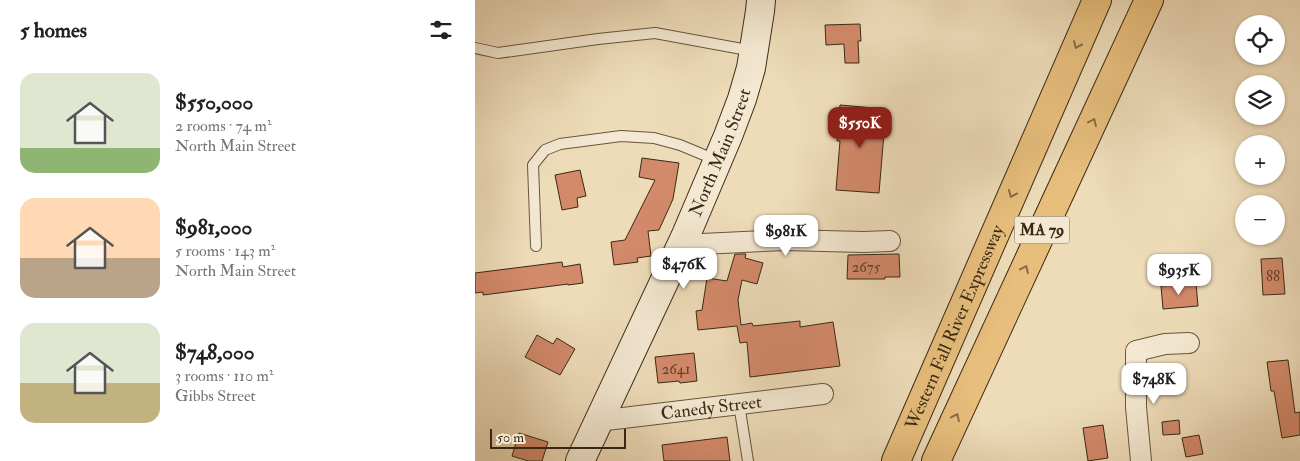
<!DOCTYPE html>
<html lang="en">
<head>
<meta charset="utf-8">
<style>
  body { margin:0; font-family:"IM FELL Double Pica",serif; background:#f2f2f2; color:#202124; height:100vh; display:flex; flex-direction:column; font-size:19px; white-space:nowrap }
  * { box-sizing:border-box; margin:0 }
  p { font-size:16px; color:#757577 }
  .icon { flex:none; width:28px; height:28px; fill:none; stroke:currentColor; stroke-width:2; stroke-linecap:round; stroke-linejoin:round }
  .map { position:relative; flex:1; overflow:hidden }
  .drawer { display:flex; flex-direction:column; background:#fff; width:475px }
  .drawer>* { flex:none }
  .fabs { position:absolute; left:760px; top:15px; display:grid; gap:10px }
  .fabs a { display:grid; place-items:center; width:50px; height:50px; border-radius:50%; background:#fff; box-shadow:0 1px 4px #0004; font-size:25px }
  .scale { position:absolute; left:15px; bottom:12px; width:136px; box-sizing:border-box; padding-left:5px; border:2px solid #392914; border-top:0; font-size:14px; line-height:18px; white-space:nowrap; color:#392914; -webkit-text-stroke:4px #f4e8d2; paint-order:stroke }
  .price { position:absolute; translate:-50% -42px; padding:0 11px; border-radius:10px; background:#fff; color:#222; font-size:16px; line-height:32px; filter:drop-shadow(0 1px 2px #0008) }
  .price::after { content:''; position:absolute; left:50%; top:30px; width:15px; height:11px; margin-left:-8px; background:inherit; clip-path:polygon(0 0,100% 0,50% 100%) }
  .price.selected { background:#8f2418; color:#fff }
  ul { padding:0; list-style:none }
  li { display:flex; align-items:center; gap:15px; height:125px; padding:0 20px }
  li span { display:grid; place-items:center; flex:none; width:140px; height:100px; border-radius:15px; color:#555 }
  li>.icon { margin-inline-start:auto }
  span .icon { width:60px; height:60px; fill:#fffc; stroke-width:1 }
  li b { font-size:21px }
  h2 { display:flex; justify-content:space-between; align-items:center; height:60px; padding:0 20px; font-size:21px }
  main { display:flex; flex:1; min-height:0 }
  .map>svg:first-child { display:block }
  .building { fill:#d38a6b; stroke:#392914 }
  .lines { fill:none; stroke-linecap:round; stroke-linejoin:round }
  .lane-casing { stroke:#66563d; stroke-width:12 }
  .street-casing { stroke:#66563d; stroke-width:22 }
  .secondary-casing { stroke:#392914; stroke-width:30 }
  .highway-casing { stroke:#392914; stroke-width:30 }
  .lane { stroke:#f4e8d2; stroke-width:10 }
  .street { stroke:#f4e8d2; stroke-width:20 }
  .secondary { stroke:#f4e8d2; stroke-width:28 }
  .highway { stroke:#e7be7c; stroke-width:28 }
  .oneway { stroke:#876c43 }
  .labels { text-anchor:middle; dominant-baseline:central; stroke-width:4; stroke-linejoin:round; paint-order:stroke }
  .number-label { font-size:15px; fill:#60412a }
  .shield { fill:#f4e8d2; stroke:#71624d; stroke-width:1 }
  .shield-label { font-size:16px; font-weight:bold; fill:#392914 }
  .street-label { font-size:18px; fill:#392914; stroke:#f4e8d2 }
</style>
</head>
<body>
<main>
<section class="drawer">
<h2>5 homes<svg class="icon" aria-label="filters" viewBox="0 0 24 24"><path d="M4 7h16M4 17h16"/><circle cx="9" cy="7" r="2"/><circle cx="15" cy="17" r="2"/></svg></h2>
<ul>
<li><span style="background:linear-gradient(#dfe7d0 75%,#8fb573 0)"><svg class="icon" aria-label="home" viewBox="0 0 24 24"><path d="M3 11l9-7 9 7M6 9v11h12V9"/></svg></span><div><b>$550,000</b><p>2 rooms · 74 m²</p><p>North Main Street</p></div></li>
<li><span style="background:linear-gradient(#ffd9b3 60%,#b9a48a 0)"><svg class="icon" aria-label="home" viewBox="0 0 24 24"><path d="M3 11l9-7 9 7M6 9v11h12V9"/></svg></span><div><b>$981,000</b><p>5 rooms · 143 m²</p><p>North Main Street</p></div></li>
<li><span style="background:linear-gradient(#dfe7d0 60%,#c2b280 0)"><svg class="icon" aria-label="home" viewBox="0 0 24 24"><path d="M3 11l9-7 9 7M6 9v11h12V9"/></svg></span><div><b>$748,000</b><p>3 rooms · 110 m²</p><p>Gibbs Street</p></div></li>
</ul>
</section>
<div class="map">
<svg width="825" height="461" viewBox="0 0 825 461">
  <rect width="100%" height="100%" fill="#eedcb9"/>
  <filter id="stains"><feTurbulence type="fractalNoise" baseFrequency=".004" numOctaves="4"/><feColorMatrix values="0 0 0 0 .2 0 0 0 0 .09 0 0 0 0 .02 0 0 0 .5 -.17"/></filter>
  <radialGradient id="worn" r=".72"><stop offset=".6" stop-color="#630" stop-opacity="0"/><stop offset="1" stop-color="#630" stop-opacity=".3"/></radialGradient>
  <path class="building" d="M385,24L386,41H383L384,63H370L369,44L351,45L350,25Z
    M365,105L411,109L404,193L361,190L365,141H362Z
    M167,158L204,163L198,199L184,230L173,231L176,256L162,258L163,262L139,265L136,242L150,240L180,180L164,177Z
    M105,170L111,196L102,198L103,207L87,210L80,175Z
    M260,254H271L270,258L288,263L282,284L267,280L263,300L266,325L277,323L278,326L325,321V327L358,322L365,366L275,377L272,342L265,343L262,326L223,330L221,311L227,310L232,278L252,281Z
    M424,254L425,277H410V279H372L373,255Z
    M807,258L810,294L788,295L786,259Z
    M87,262L88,267L105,264L108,283L93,285V284L8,295V292L0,293V273Z
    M721,283L723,306L688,309L686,286Z
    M62,335L78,344L82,338L100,349L85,375L50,357Z
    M219,353L222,381L205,383L204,381L183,383L180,357Z
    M813,360L820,413L825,412V435L807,438L799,391H796L792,362Z
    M704,420L705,434L688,435L687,422Z
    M628,425L633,458L613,461L608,428Z
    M44,433L73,442L67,461H53L37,456Z
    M724,435L728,454L711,457L707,438Z
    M252,437L255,461H189L187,445Z"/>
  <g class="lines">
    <defs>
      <path id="lane" d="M0,48L23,53L123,39L180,33L278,51
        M61,246L58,165L70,150L85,144L146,136L179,138L205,145L241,160
        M264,404L273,461"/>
      <g id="street">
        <path d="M206,245L309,240L389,242L415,241"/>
        <path id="s1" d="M123,421L348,394"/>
        <path d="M666,461L661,407V351L690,344L714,343"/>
      </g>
      <g id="secondary">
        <path id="s2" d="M105,461L211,235L253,136L267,99L276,68L285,11L286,0"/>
      </g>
      <g id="highway">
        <path id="s3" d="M421,461L622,0"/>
        <path d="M461,461L674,0"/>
      </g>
    </defs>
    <use href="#lane" class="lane-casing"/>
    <use href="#street" class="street-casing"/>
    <use href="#secondary" class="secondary-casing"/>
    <use href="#highway" class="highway-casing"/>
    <use href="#lane" class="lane"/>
    <use href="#street" class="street"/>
    <use href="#secondary" class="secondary"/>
    <use href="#highway" class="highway"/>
  </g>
  <defs><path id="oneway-chevron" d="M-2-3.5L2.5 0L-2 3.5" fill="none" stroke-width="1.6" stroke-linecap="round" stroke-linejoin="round" transform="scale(1.25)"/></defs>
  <g class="oneway">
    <use href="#oneway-chevron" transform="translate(602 45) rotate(114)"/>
    <use href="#oneway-chevron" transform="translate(618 122) rotate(-65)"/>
    <use href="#oneway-chevron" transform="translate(537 194) rotate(114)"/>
    <use href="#oneway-chevron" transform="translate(550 269) rotate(-65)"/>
    <use href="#oneway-chevron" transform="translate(481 417) rotate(-65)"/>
  </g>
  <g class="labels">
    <g class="number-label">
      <text x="391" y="267">2675</text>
      <text x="798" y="276">88</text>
      <text x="201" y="369">2641</text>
    </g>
    <rect class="shield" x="539.5" y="216.5" width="55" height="27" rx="4"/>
    <g class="shield-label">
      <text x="567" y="230">MA 79</text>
    </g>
    <g class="street-label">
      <text stroke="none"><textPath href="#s2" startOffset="339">North Main Street</textPath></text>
      <text stroke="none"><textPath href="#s3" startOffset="146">Western Fall River Expressway</textPath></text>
      <text stroke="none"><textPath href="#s1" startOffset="114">Canedy Street</textPath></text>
    </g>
  </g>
  <rect width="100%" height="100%" filter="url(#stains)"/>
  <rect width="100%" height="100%" fill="url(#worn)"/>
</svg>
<div class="fabs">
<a><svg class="icon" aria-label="locate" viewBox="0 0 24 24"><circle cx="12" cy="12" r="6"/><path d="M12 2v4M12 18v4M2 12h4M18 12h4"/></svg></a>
<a><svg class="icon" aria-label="layers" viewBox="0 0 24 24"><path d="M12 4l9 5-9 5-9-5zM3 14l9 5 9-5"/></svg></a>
<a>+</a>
<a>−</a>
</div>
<div class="scale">50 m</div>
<b class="price selected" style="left:385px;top:149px">$550K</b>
<b class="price" style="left:311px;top:257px">$981K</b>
<b class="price" style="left:209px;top:290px">$476K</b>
<b class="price" style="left:704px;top:296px">$935K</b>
<b class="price" style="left:679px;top:405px">$748K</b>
</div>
</main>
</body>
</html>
